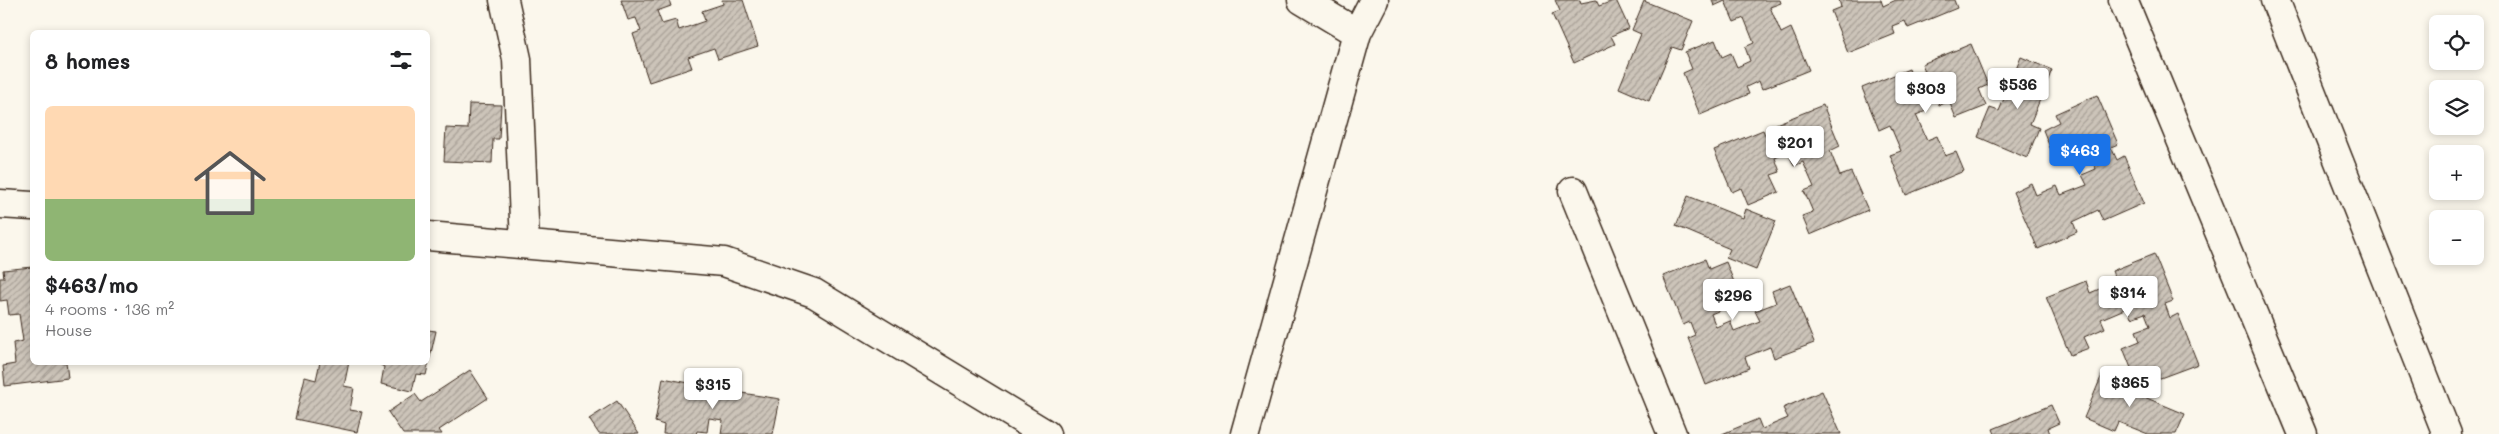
<!DOCTYPE html>
<html lang="en">
<head>
<meta charset="utf-8">
<style>
  body { margin:0; font-family:Mali,sans-serif; background:#f6f6f6; color:#202124; height:100vh; display:flex; flex-direction:column; font-size:19px; white-space:nowrap }
  * { box-sizing:border-box; margin:0 }
  p { font-size:16px; color:#757577 }
  .icon { flex:none; width:28px; height:28px; fill:none; stroke:currentColor; stroke-width:2; stroke-linecap:round; stroke-linejoin:round }
  .map { position:relative; flex:1; overflow:hidden }
  .drawer { position:absolute; left:30px; top:30px; width:400px; height:335px; display:flex; flex-direction:column; background:#fff; border-radius:8px; box-shadow:0 2px 8px #0003 }
  .drawer>* { flex:none }
  .fabs { position:absolute; left:2429px; top:15px; display:grid; gap:10px }
  .fabs a { display:grid; place-items:center; width:55px; height:55px; border-radius:8px; background:#fff; box-shadow:0 2px 8px #0003; font-size:25px }
  .price { position:absolute; translate:-50% -42px; padding:0 11px; border-radius:5px; background:#fff; color:#222; font-size:16px; line-height:32px; filter:drop-shadow(0 1px 2px #0008) }
  .price::after { content:''; position:absolute; left:50%; top:30px; width:15px; height:11px; margin-left:-8px; background:inherit; clip-path:polygon(0 0,100% 0,50% 100%) }
  .price.selected { background:#1a73e8; color:#fff }
  ul { padding:0; list-style:none }
  li { display:grid; align-content:center; gap:10px; height:265px; padding:0 15px }
  li+li { border-top:1px solid #e0e0e0 }
  li span { display:grid; place-items:center; height:155px; border-radius:8px; color:#555 }
  li>.icon { margin-inline-start:auto }
  span .icon { width:90px; height:90px; fill:#fffc; stroke-width:1 }
  li b { font-size:21px }
  h2 { display:flex; justify-content:space-between; align-items:center; height:60px; padding:0 15px; font-size:21px }
  .map>svg:first-child { display:block }
  .building { fill:url(#building-hatch); stroke:#3b2a1e }
  .lines { fill:none; stroke-linecap:round; stroke-linejoin:round }
  .street-casing { stroke:#3b2a1e; stroke-width:31 }
  .street { stroke:#fbf7ec; stroke-width:28 }
</style>
</head>
<body>
<div class="map">
<svg width="2499" height="434" viewBox="0 0 2499 434">
  <defs>
    <pattern id="building-hatch" width="6" height="6" patternUnits="userSpaceOnUse" patternTransform="scale(1.25)"><rect width="6" height="6" fill="#ccc4b9"/><path d="M-1 1l2-2M0 6l6-6M5 7l2-2" fill="none" stroke="#a79f96"/></pattern>
  </defs>
  <rect width="100%" height="100%" fill="#fbf7ec"/>
  <filter id="ink" filterUnits="userSpaceOnUse"><feTurbulence type="fractalNoise" baseFrequency=".02" numOctaves="2"/><feDisplacementMap in="SourceGraphic" scale="10" xChannelSelector="R" yChannelSelector="G"/><feConvolveMatrix kernelMatrix="1 2 1 2 8 2 1 2 1" color-interpolation-filters="sRGB"/></filter>
  <g filter="url(#ink)">
    <path class="building" d="M621,0H669L671,6L657,11L662,24L676,20L679,30L705,21L702,11L723,4L722,0H743L758,46L718,59L714,48L688,57L692,68L649,82L633,34L641,31L636,18L628,20Z
      M1555,0H1580L1581,3L1596,0L1599,6L1616,0L1629,28L1611,36L1615,44L1574,63L1552,14L1560,11Z
      M1712,0H1780L1781,3L1770,7L1781,33L1791,28L1809,70L1762,89L1759,81L1746,87L1749,94L1700,115L1683,73L1692,69L1685,52L1715,40L1722,57L1731,53L1737,67L1750,61L1745,47L1754,43L1744,18L1734,22L1725,1L1714,6Z
      M1839,0H1881L1883,6L1896,0H1954L1957,8L1908,28L1905,21L1892,26L1895,34L1848,53L1831,11L1841,7Z
      M1644,1L1693,21L1681,50L1672,47L1649,101L1619,88L1641,34L1632,30Z
      M1971,44L1988,85L1979,89L1986,106L1956,118L1949,101L1939,105L1934,91L1921,97L1926,111L1916,115L1927,140L1937,136L1945,156L1956,152L1964,171L1906,195L1890,155L1901,151L1890,125L1879,130L1862,88L1909,69L1912,77L1925,71L1922,64Z
      M2021,57L2052,70L2030,124L2039,128L2027,158L1978,137L1990,108L1999,111Z
      M2097,95L2118,144L2111,147L2117,160L2124,156L2144,203L2103,221L2098,210L2073,222L2077,232L2038,249L2013,192L2031,183L2036,195L2057,186L2061,195L2087,185L2082,175L2096,169L2090,156L2077,162L2073,152L2055,160L2043,130L2059,122L2055,114Z
      M469,104L501,105L499,139H493L492,163L444,161L446,128L468,129Z
      M1823,105L1840,146L1830,151L1840,176L1851,172L1868,210L1810,235L1802,216L1813,212L1804,191L1814,187L1803,162L1794,166L1788,152L1775,158L1780,172L1771,175L1779,192L1748,205L1741,188L1732,192L1714,150L1763,130L1766,137L1779,132L1776,124Z
      M1688,196L1743,218L1746,209L1776,221L1756,270L1726,258L1730,249L1676,226Z
      M2154,254L2173,301L2165,304L2170,318L2178,314L2198,364L2155,380L2152,371L2135,378L2123,348L2140,341L2136,331L2150,326L2145,313L2131,318L2127,308L2101,319L2105,328L2084,337L2089,348L2070,355L2046,297L2086,281L2090,293L2116,282L2112,271Z
      M1705,259L1709,269L1726,262L1738,292L1721,299L1725,308L1711,314L1716,327L1730,321L1734,331L1760,321L1755,311L1776,303L1772,291L1790,284L1814,343L1774,358L1770,347L1745,357L1749,368L1706,385L1688,338L1695,335L1690,322L1683,325L1663,276Z
      M32,267V362H66L68,378L5,386L3,366L15,364L13,343L23,341L19,314L9,315L7,300L0,301V278H4L3,270Z
      M428,330L436,331L426,375L416,374L412,391L381,384L384,367L375,362H428Z
      M320,362H349L344,386L354,388L350,410L362,412L357,432L295,419L305,377L316,380Z
      M470,370L488,398L439,430L442,434H403L388,412L415,394L421,402Z
      M2104,370L2134,382L2130,391L2185,414L2176,434H2148L2118,422L2114,431L2084,418Z
      M663,378L715,388L714,396L728,398L729,391L780,399L773,434H721L723,420L709,418L707,432L697,431L696,434H663L664,425L655,422Z
      M1822,391L1841,434H1722L1758,419L1762,429L1788,418L1783,408Z
      M617,401L639,434H599L589,419Z
      M2051,405L2059,423L2048,428L2050,434H1995L1993,429Z"/>
    <g class="lines">
      <defs>
        <path id="street" d="M504,0L517,59L525,243
          M1302,0L1357,33
          M2123,0L2303,434
          M2275,0L2447,434
          M1573,191L1672,434
          M0,204L32,206
          M428,236L724,262L814,293L1046,434
          M1245,434L1357,33L1374,0"/>
      </defs>
      <use href="#street" class="street-casing"/>
      <use href="#street" class="street"/>
    </g>
  </g>
</svg>
<div class="fabs">
<a><svg class="icon" aria-label="locate" viewBox="0 0 24 24"><circle cx="12" cy="12" r="6"/><path d="M12 2v4M12 18v4M2 12h4M18 12h4"/></svg></a>
<a><svg class="icon" aria-label="layers" viewBox="0 0 24 24"><path d="M12 4l9 5-9 5-9-5zM3 14l9 5 9-5"/></svg></a>
<a>+</a>
<a>−</a>
</div>
<b class="price" style="left:2018px;top:110px">$536</b>
<b class="price" style="left:1926px;top:114px">$303</b>
<b class="price" style="left:1795px;top:168px">$201</b>
<b class="price selected" style="left:2080px;top:176px">$463</b>
<b class="price" style="left:2128px;top:318px">$314</b>
<b class="price" style="left:1733px;top:321px">$296</b>
<b class="price" style="left:2130px;top:408px">$365</b>
<b class="price" style="left:713px;top:410px">$315</b>
<section class="drawer">
<h2>8 homes<svg class="icon" aria-label="filters" viewBox="0 0 24 24"><path d="M4 7h16M4 17h16"/><circle cx="9" cy="7" r="2"/><circle cx="15" cy="17" r="2"/></svg></h2>
<ul>
<li><span style="background:linear-gradient(#ffd9b3 60%,#8fb573 0)"><svg class="icon" aria-label="home" viewBox="0 0 24 24"><path d="M3 11l9-7 9 7M6 9v11h12V9"/></svg></span><div><b>$463/mo</b><p>4 rooms · 136 m²</p><p>House</p></div></li>
</ul>
</section>
</div>
</body>
</html>
